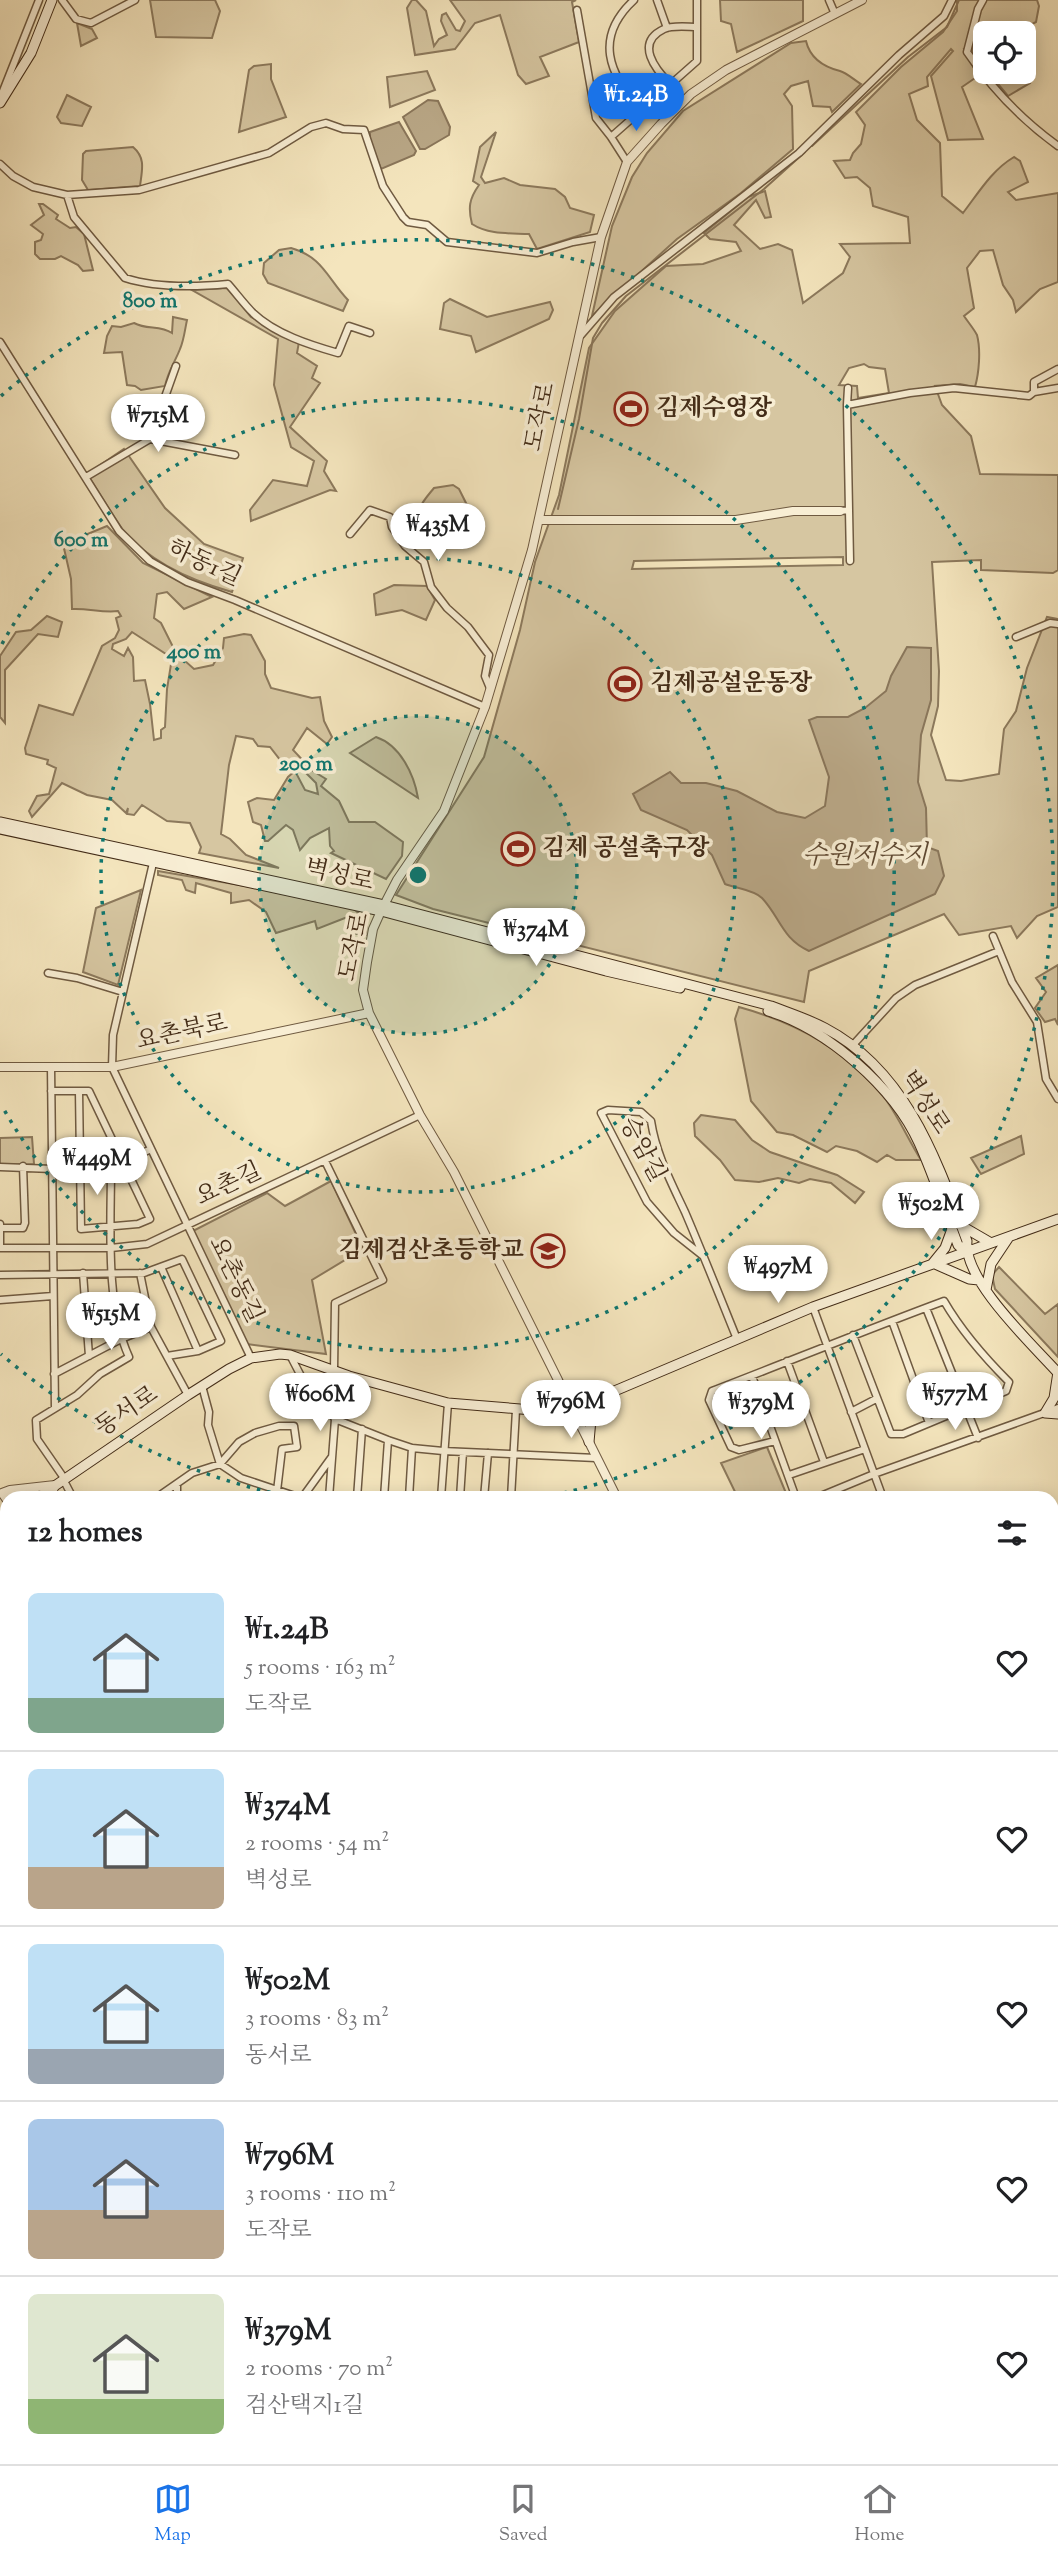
<!DOCTYPE html>
<html lang="en">
<head>
<meta charset="utf-8">
<style>
  body { margin:0; font-family:"Sorts Mill Goudy","Noto Serif KR",serif; background:#f2f2f2; color:#202124; height:100vh; display:flex; flex-direction:column; font-size:26px; white-space:nowrap }
  * { box-sizing:border-box; margin:0 }
  p { font-size:23px; color:#757577 }
  .icon { flex:none; width:38px; height:38px; fill:none; stroke:currentColor; stroke-width:2; stroke-linecap:round; stroke-linejoin:round }
  .map { position:relative; flex:1; overflow:hidden }
  .details { position:absolute; left:0px; top:1491px; width:1059px; height:973px; display:flex; flex-direction:column; background:#fff; border-radius:21px 21px 0 0; box-shadow:0 4px 18px #0003 }
  .details>* { flex:none }
  .buttons { position:absolute; left:973px; top:21px; display:grid; gap:14px }
  .buttons a { display:grid; place-items:center; width:63px; height:63px; border-radius:10px; background:#fff; box-shadow:0 4px 18px #0003; font-size:35px }
  .price { position:absolute; translate:-50% -60px; padding:0 16px; border-radius:24px; background:#fff; color:#222; font-size:23px; line-height:46px; filter:drop-shadow(0 2px 4px #0008) }
  .price::after { content:''; position:absolute; left:50%; top:42px; width:21px; height:16px; margin-left:-10px; background:inherit; clip-path:polygon(0 0,100% 0,50% 100%) }
  .price.active { background:#1a73e8; color:#fff }
  ul { padding:0; list-style:none }
  li { display:flex; align-items:center; gap:21px; height:175px; padding:0 28px }
  li+li { border-top:2px solid #e0e0e0 }
  li span { display:grid; place-items:center; flex:none; width:196px; height:140px; border-radius:10px; color:#555 }
  li>.icon { margin-inline-start:auto }
  span .icon { width:84px; height:84px; fill:#fffc; stroke-width:1 }
  li b { font-size:30px }
  h2 { display:flex; justify-content:space-between; align-items:center; height:84px; padding:0 28px; font-size:30px }
  .menu { display:flex; justify-content:space-around; align-items:center; height:98px; border-top:2px solid #e0e0e0; background:#fff; font-size:19px; color:#757577 }
  .menu a { display:grid; justify-items:center; gap:4px }
  .menu .active { color:#1a73e8 }
  .map>svg:first-child { display:block }
  .green { fill:#d6c6a1; stroke:#8c795c; stroke-width:2; fill-rule:evenodd }
  .water { fill:#b8a685; stroke:#897559; stroke-width:2 }
  .lines { fill:none; stroke-linecap:round; stroke-linejoin:round }
  .stream { stroke:#897559; stroke-width:2 }
  .minor-casing { stroke:#6f5a41; stroke-width:9 }
  .tertiary-casing { stroke:#6f5a41; stroke-width:10 }
  .secondary-casing { stroke:#432c18; stroke-width:11 }
  .minor { stroke:#f8eed4; stroke-width:6 }
  .tertiary { stroke:#f8eed4; stroke-width:8 }
  .secondary { stroke:#f8eed4; stroke-width:9 }
  .rail-casing { stroke:#432c18; stroke-width:4.5 }
  .rail { stroke:#f8eed4; stroke-width:2; stroke-dasharray:5; stroke-linecap:butt }
  .ring { fill:none; stroke:#0f766e; stroke-width:3.5; stroke-dasharray:3.5 7 }
  .labels { text-anchor:middle; dominant-baseline:central; stroke-width:7; stroke-linejoin:round; paint-order:stroke }
  .poi-label { font-size:24px; font-weight:bold; fill:#432c18; stroke:#f8eed4; text-anchor:start }
  .street-label { font-size:24px; fill:#432c18; stroke:#f8eed4 }
  .water-label { font-size:26px; font-style:italic; fill:#604a33; stroke:#f8eed4 }
  .centre { fill:#0f766e; stroke:#f8eed4; stroke-width:3.5 }
  .ring-label { font-size:21px; text-anchor:middle; font-weight:bold; fill:#0f766e; stroke:#f8eed4; stroke-width:7; stroke-linejoin:round; paint-order:stroke }
</style>
</head>
<body>
<div class="map">
<svg width="1058" height="2464" viewBox="0 0 1058 2464">
  <rect width="100%" height="100%" fill="#f4e5bd"/>
  <filter id="stains"><feTurbulence type="fractalNoise" baseFrequency=".00286" numOctaves="4"/><feColorMatrix values="0 0 0 0 .2 0 0 0 0 .09 0 0 0 0 .02 0 0 0 .5 -.17"/></filter>
  <radialGradient id="worn" r=".72"><stop offset=".6" stop-color="#630" stop-opacity="0"/><stop offset="1" stop-color="#630" stop-opacity=".3"/></radialGradient>
  <path class="green" d="M150,0H215L220,11L212,38L156,37Z
    M412,0H416L426,11L434,46L439,39L447,35L441,21L442,15L446,13L456,30L460,31L465,21L450,0H576L572,2L579,42L540,57L549,76L526,84L518,75L500,15L475,23L455,49L415,55L407,8Z
    M720,0H803V21L737,52L731,24L721,21Z
    M957,0H1037L1039,6L1036,22L1019,31L1020,33H985V68L973,54V45L964,49L978,76L962,87L983,139L948,140L931,76L953,51L951,49L927,77L928,86L909,94L917,120L940,143L942,196L963,213C979,192 992,170 1014,157L1020,161L1028,182L1008,192L1016,200L1058,193V282L1040,289L1016,312L1013,300L1003,285L993,250L980,251L967,268L974,308L964,316C968,322 974,329 977,335C981,350 979,373 975,387L960,384L935,386L942,405L971,436L980,474L1058,475V570L1053,573L981,570V560L932,562L939,671L938,706L931,735L946,780L961,781L999,774L1004,729L1016,711L1027,668L1047,617L1058,619V907L1037,916L1017,938L1011,926L959,935L944,914L809,971L804,1002L433,909L396,895L484,757L520,630L535,562L559,495L589,348L615,311L666,266L703,264L741,251L736,242L710,239L704,233L748,197L765,191L771,217L765,218L756,200L734,225L760,249L778,244L792,250L803,303L843,273L850,257L840,244L910,243L908,217L873,206L870,188L857,177L845,178L834,161L850,160L853,153L861,144L865,125L856,112L901,67L943,32L957,11ZM864,364L869,367L885,369L889,393L858,398L857,386L839,385L849,368ZM843,557V565L632,569L634,561Z
    M77,23L92,29L97,38L81,46Z
    M806,41C810,58 824,67 840,71C847,73 854,80 861,84L832,112L830,107L813,106L808,81L791,86L784,94L792,106L793,149L741,193L677,239L592,316L612,226L632,177L647,153L683,111L791,43Z
    M271,64V79L286,117L239,132L249,70L254,66Z
    M1024,68L1030,83L1008,96L988,72H1024Z
    M427,71L435,90L390,107L387,77Z
    M67,95L91,107L82,126L61,123L57,117Z
    M496,132L481,177L485,183L504,178L520,185L555,189L565,197L570,208L594,215L590,232L537,249L529,234C510,233 489,235 472,224C468,208 469,199 479,185L473,181L480,147Z
    M133,147C146,158 142,170 140,186L88,190L82,180L83,154L86,151Z
    M39,204H43L58,215L56,219L70,228L76,227L84,234L93,270L83,271L78,265L61,256L55,259H40L35,254V242L41,240L43,234L31,225L44,215Z
    M291,248C323,257 327,278 348,300L343,311L268,283L263,274L264,263L279,250Z
    M227,288L251,317L299,342L297,353L317,366L312,378L320,383L290,427L327,461L324,471L336,491L330,490L251,521L250,510L273,480L307,486L314,461L291,447L274,385L278,339L192,290Z
    M450,299L487,317L550,302L553,310L549,319L476,352L471,336L440,329L444,303Z
    M173,317L187,320C185,329 184,340 180,349C175,362 168,371 165,386L141,390L135,386L127,385L122,352L104,353L107,336L112,326L121,327L134,323C147,330 160,325 172,333Z
    M124,449L165,508L204,544L243,558L232,592C192,581 150,563 123,530C110,512 99,492 87,474Z
    M453,485L459,489L467,505L463,511L423,529C416,507 420,505 434,488Z
    M107,526L143,563L212,597L184,609L167,592L157,594L154,618L161,623L176,653L194,669L213,665L223,648L224,638L244,634L251,635L265,661V674L271,688L312,698L320,697L324,721L332,737L327,744L307,728L293,750L313,771L326,779L321,786L339,801L349,822H375L403,842L402,856L386,879L331,853L334,851L330,846L329,828L310,838L300,850L293,830L286,825L268,841H265L261,825L253,822L248,802L257,798L274,800L288,777L295,771L305,790L318,794L316,783L298,765L281,761L270,747L258,746L253,739L236,736L229,765L221,834L230,839L246,855L279,868L199,853L201,847L190,823L167,821L142,805L134,815L127,814L128,808L126,813L112,800L87,795L62,783L32,817L29,811L37,796L49,794L56,768L47,764L48,760L26,754L25,748L39,705L73,715L102,646L115,638L119,630L116,618L121,616L118,611C102,613 88,608 72,609L71,579L63,544ZM132,632L172,658L167,689L165,727L161,730V738L154,740L150,704L145,680L134,681L133,657L128,648L124,656L112,649L113,644L126,639Z
    M394,585L427,586L435,600L426,620L402,610L376,615L374,594Z
    M47,616L62,622L58,637L38,634L5,670V723L0,717V656L16,632L31,630Z
    M376,737C400,745 414,774 418,798L350,753Z
    M158,871L251,887L354,909L367,921L366,935L350,933L358,927L350,916L317,929L315,921L276,933L266,912L249,900L231,903V893L196,883L195,893L186,890L182,880L158,875Z
    M141,890L118,985L83,972L96,908Z
    M1058,965V1025L1055,1019L1045,1022L1035,1008L1046,992L1036,978Z
    M739,1007C800,1024 846,1050 886,1100C899,1118 909,1141 921,1160H896L887,1155L877,1162L857,1151L836,1146L827,1152L793,1135L777,1132L751,1101L735,1019Z
    M701,1115L735,1120L752,1140L770,1152L837,1175L864,1192L855,1203L831,1183L810,1179L799,1183L778,1178L759,1182L735,1180L720,1160L695,1136L694,1123Z
    M1021,1136L1024,1154L981,1174L971,1158Z
    M32,1137L34,1164L0,1165V1138Z
    M331,1181L363,1249L312,1280L326,1354L247,1344L191,1232L267,1193L285,1206Z
    M999,1267L1045,1314L1058,1304V1357L995,1289L992,1275Z
    M767,1447L788,1498H738L721,1463Z"/>
  <path class="water" d="M428,100L438,101L450,127L449,135L425,149H420L403,117Z
    M399,122L416,151L414,155L381,169L370,140V132Z
    M907,647L931,648V700L921,735L918,782L926,808L927,847L938,851L944,876L935,894L809,951C782,939 780,917 762,898C754,890 735,888 725,884L712,855L687,830L641,810L633,794L670,772L681,783H706L737,791L777,812L805,818L825,806L829,777L809,720L817,717H848L865,708L886,691L891,676Z"/>
  <g class="lines">
    <path class="stream" d="M812,146L908,57L947,27L959,0
      M558,509L579,419L593,338L602,323L626,296L764,189L805,152
      M1052,2169L1058,2161
      M707,2464L711,2457
      M783,2464L790,2457"/>
    <defs>
      <path id="minor" d="M62,0L76,19L91,23L135,0
        M634,0C594,37 608,74 641,109
        M657,0L667,28
        M829,0L835,14
        M983,0L978,9L967,52C992,89 1022,120 1058,146
        M577,10L596,118L611,137L627,162
        M670,84C656,70 634,43 664,29C672,25 688,27 697,27
        M1,96L39,0
        M611,137L697,61V0
        M0,164L13,176L33,187L67,195L139,190L269,153L311,127L326,123L343,129L364,130L383,186L403,217L408,222L427,225L447,242L537,253L573,242L601,237
        M67,195L74,217L125,278C156,288 196,287 228,284C236,293 244,304 253,313C275,334 310,345 338,353L349,326L370,333
        M581,335L614,297L799,153L899,55L944,16L952,0
        M0,342L119,531L150,561L187,582L235,600L485,707
        M1034,392V382L1058,369
        M847,405L848,388
        M150,439L176,366
        M86,477L150,439L235,455
        M849,510L850,561
        M840,511L849,510L847,405L910,393L954,388L1029,396L1034,392L1058,388
        M350,534L370,510L390,517L392,527L405,546L424,562L431,587L447,608L468,627L489,655L485,676L490,688
        M1016,637L1050,623L1058,624
        M153,863L113,1035L112,1067L251,1358
        M993,936L1012,982L1037,1022L1046,1079L1058,1099
        M48,973L77,978L123,992
        M852,1046L896,998L915,985L999,951
        M51,1067L55,1408
        M51,1091H89L150,1219L138,1224L81,1229L79,1091
        M325,1161L383,1280L335,1303L334,1370
        M0,1167L79,1170L111,1168L151,1149
        M0,1224V1248
        M0,1228H23L25,1223L23,1166
        M0,1248H111L147,1244L420,1115
        M703,1256L674,1233L647,1202L601,1113L608,1110L641,1112L651,1121C656,1154 671,1182 685,1212C703,1254 720,1297 737,1339
        M161,1267L198,1351
        M83,1273L89,1356
        M140,1273L151,1327L188,1395
        M0,1275L144,1273L182,1259L221,1341L198,1351L167,1356
        M0,1300L53,1296
        M813,1307L883,1498
        M926,1308L978,1438
        M892,1321L929,1423
        M290,1355L302,1378L312,1387L335,1419L388,1440L412,1448L443,1451L596,1458
        M787,1361L824,1462
        M54,1374L121,1339L151,1327
        M752,1376L796,1498
        M202,1386L209,1412L208,1425L220,1464L241,1478L301,1498
        M851,1412L876,1399
        M775,1441L739,1450L731,1447L709,1400L712,1391C790,1361 866,1330 944,1301C962,1332 984,1357 1009,1382L1006,1391L903,1434H891L853,1335
        M789,1475L865,1449
        M64,1478L37,1439L36,1420L77,1395L100,1374L129,1357C105,1305 111,1225 111,1168
        M63,1479L73,1498
        M177,1484V1498
        M156,1498L192,1473L220,1464L239,1442L255,1433L279,1426H294L297,1447L282,1449L277,1491
        M302,1498L331,1458
        M329,1498L335,1419L349,1376
        M357,1498L362,1429
        M384,1498L388,1440
        M409,1498L412,1448
        M441,1498L448,1403
        M460,1498L463,1452
        M484,1498L488,1453
        M511,1498L516,1410
        M816,1498L874,1474L1058,1408
        M0,1568L7,1579
        M0,1598L7,1592
        M1052,1618L1058,1621
        M0,1628L7,1626
        M0,1659L7,1655
        M1052,1675H1058
        M0,1678L7,1686
        M1052,1720L1058,1728
        M0,1733L7,1739
        M1052,1737L1058,1731
        M0,1806L7,1794
        M0,1819L7,1825
        M0,1837L7,1839
        M1052,1846L1058,1841
        M0,1890L7,1878
        M0,1893L7,1896
        M0,2036L7,2040
        M1052,2097L1058,2092
        M550,2457L556,2464
        M627,2457L635,2464
        M131,2464L132,2457
        M370,2464L388,2457
        M508,2464L512,2457"/>
      <path id="tertiary" d="M540,520H736L793,511H840
        M0,1067H112L369,1013
        M3,1493L21,1498
        M617,1498L454,1172L420,1115L369,1013L363,990L367,962L373,929L381,911L397,880L444,811L485,707L532,550L601,237L627,162L661,124L691,94L726,70L862,0
        M7,1500L2,1493L10,1490L55,1485L50,1498
        M1052,1586H1058
        M0,2231L7,2224"/>
      <path id="secondary" d="M0,103L31,53L52,0
        M0,822L384,905L771,1006C789,1013 808,1019 825,1028C907,1071 937,1161 967,1241C963,1280 1032,1344 1058,1373
        M0,829L381,911L606,971L680,988
        M768,1011C827,1029 894,1087 919,1143C934,1176 945,1211 958,1245L966,1252
        M960,1225L991,1243
        M932,1264L945,1248L952,1229
        M935,1264L969,1279L979,1280
        M986,1290L991,1264L1009,1237
        M1058,1372L1054,1398L1045,1413L1058,1414
        M558,1383L578,1397L593,1399
        M544,1412C559,1407 560,1396 558,1383
        M589,1442L591,1419L605,1396
        M37,1498L188,1395L229,1369L251,1358L280,1354L290,1355L349,1376L448,1403L557,1412L572,1409L813,1307L1058,1219
        M0,1528L7,1522
        M1052,2007L1058,2001
        M0,2158L7,2162
        M525,2457L535,2464
        M616,2464L623,2457"/>
    </defs>
    <use href="#minor" class="minor-casing"/>
    <use href="#tertiary" class="tertiary-casing"/>
    <use href="#secondary" class="secondary-casing"/>
    <use href="#minor" class="minor"/>
    <use href="#tertiary" class="tertiary"/>
    <use href="#secondary" class="secondary"/>
    <defs>
      <path id="rail" d="M1052,2130L1058,2124
        M738,2464L745,2457"/>
    </defs>
    <use href="#rail" class="rail-casing"/>
    <use href="#rail" class="rail"/>
  </g>
  <circle cx="418" cy="875" r="159" fill="#0f766e" fill-opacity=".12"/>
  <g class="ring">
    <circle cx="418" cy="875" r="159"/>
    <circle cx="418" cy="875" r="317"/>
    <path d="M2 644A476 476 0 1 1 2 1106"/>
    <path d="M291 1497A635 635 0 0 1 1 1354M1 396A635 635 0 1 1 545 1497"/>
  </g>
  <defs>
    <symbol id="stadium-ring" viewBox="-11 -11 22 22"><circle r="9.5" fill="#f8eed4" stroke="#8f2418" stroke-width="1.5"/><path d="M0-5a6.5 5 0 1 0 0 10a6.5 5 0 1 0 0-10ZM-3.5-1.8h7v3.6h-7Z" fill="#8f2418"/></symbol>
    <symbol id="school-ring" viewBox="-11 -11 22 22"><circle r="9.5" fill="#f8eed4" stroke="#8f2418" stroke-width="1.5"/><path d="M0-5L7-2L0 1L-7-2ZM-4 1L0 2.5L4 1V4Q0 6-4 4Z" fill="#8f2418"/></symbol>
  </defs>
  <g fill-rule="evenodd">
    <use href="#stadium-ring" x="612" y="390" width="38" height="38"/>
    <use href="#stadium-ring" x="606" y="665" width="38" height="38"/>
    <use href="#stadium-ring" x="499" y="830" width="38" height="38"/>
    <use href="#school-ring" x="529" y="1232" width="38" height="38"/>
  </g>
  <g class="labels">
    <g class="poi-label">
      <text x="656" y="409">김제수영장</text>
      <text x="650" y="684">김제공설운동장</text>
      <text x="542" y="849">김제 공설축구장</text>
      <text x="524" y="1251" text-anchor="end">김제검산초등학교</text>
    </g>
    <g class="street-label">
      <text transform="translate(541 417) rotate(-78)">도작로</text>
      <text transform="translate(204 564) rotate(25)">하동1길</text>
      <text transform="translate(339 876) rotate(13)">벽성로</text>
      <text transform="translate(355 947) rotate(-78)">도작로</text>
      <text transform="translate(182 1033) rotate(-12)">요촌북로</text>
      <text transform="translate(924 1103) rotate(57)">벽성로</text>
      <text transform="translate(642 1150) rotate(62)">승암길</text>
      <text transform="translate(229 1185) rotate(-25)">요촌길</text>
      <text transform="translate(235 1280) rotate(64)">요촌동길</text>
      <text transform="translate(127 1412) rotate(-34)">동서로</text>
    </g>
    <g class="water-label">
      <text x="865" y="856">수원저수지</text>
    </g>
  </g>
  <circle cx="418" cy="875" r="10" class="centre"/>
  <g class="ring-label">
    <text x="150" y="307">800 m</text>
    <text x="81" y="546">600 m</text>
    <text x="194" y="658">400 m</text>
    <text x="306" y="770">200 m</text>
  </g>
  <rect width="100%" height="100%" filter="url(#stains)"/>
  <rect width="100%" height="100%" fill="url(#worn)"/>
</svg>
<div class="buttons">
<a><svg class="icon" aria-label="locate" viewBox="0 0 24 24"><circle cx="12" cy="12" r="6"/><path d="M12 2v4M12 18v4M2 12h4M18 12h4"/></svg></a>
</div>
<b class="price active" style="left:636px;top:133px">₩1.24B</b>
<b class="price" style="left:158px;top:454px">₩715M</b>
<b class="price" style="left:438px;top:563px">₩435M</b>
<b class="price" style="left:536px;top:968px">₩374M</b>
<b class="price" style="left:97px;top:1197px">₩449M</b>
<b class="price" style="left:931px;top:1242px">₩502M</b>
<b class="price" style="left:778px;top:1305px">₩497M</b>
<b class="price" style="left:111px;top:1352px">₩515M</b>
<b class="price" style="left:955px;top:1432px">₩577M</b>
<b class="price" style="left:320px;top:1433px">₩606M</b>
<b class="price" style="left:571px;top:1440px">₩796M</b>
<b class="price" style="left:761px;top:1441px">₩379M</b>
<section class="details">
<h2>12 homes<svg class="icon" aria-label="filters" viewBox="0 0 24 24"><path d="M4 7h16M4 17h16"/><circle cx="9" cy="7" r="2"/><circle cx="15" cy="17" r="2"/></svg></h2>
<ul>
<li><span style="background:linear-gradient(#bfe0f5 75%,#7fa58c 0)"><svg class="icon" aria-label="home" viewBox="0 0 24 24"><path d="M3 11l9-7 9 7M6 9v11h12V9"/></svg></span><div><b>₩1.24B</b><p>5 rooms · 163 m²</p><p>도작로</p></div><svg class="icon" aria-label="heart" viewBox="0 0 24 24"><path d="M12 20l-8-8c-3-5 5-10 8-4 3-6 11-1 8 4z"/></svg></li>
<li><span style="background:linear-gradient(#bfe0f5 70%,#b9a48a 0)"><svg class="icon" aria-label="home" viewBox="0 0 24 24"><path d="M3 11l9-7 9 7M6 9v11h12V9"/></svg></span><div><b>₩374M</b><p>2 rooms · 54 m²</p><p>벽성로</p></div><svg class="icon" aria-label="heart" viewBox="0 0 24 24"><path d="M12 20l-8-8c-3-5 5-10 8-4 3-6 11-1 8 4z"/></svg></li>
<li><span style="background:linear-gradient(#bfe0f5 75%,#9aa5b1 0)"><svg class="icon" aria-label="home" viewBox="0 0 24 24"><path d="M3 11l9-7 9 7M6 9v11h12V9"/></svg></span><div><b>₩502M</b><p>3 rooms · 83 m²</p><p>동서로</p></div><svg class="icon" aria-label="heart" viewBox="0 0 24 24"><path d="M12 20l-8-8c-3-5 5-10 8-4 3-6 11-1 8 4z"/></svg></li>
<li><span style="background:linear-gradient(#a9c7e8 65%,#b9a48a 0)"><svg class="icon" aria-label="home" viewBox="0 0 24 24"><path d="M3 11l9-7 9 7M6 9v11h12V9"/></svg></span><div><b>₩796M</b><p>3 rooms · 110 m²</p><p>도작로</p></div><svg class="icon" aria-label="heart" viewBox="0 0 24 24"><path d="M12 20l-8-8c-3-5 5-10 8-4 3-6 11-1 8 4z"/></svg></li>
<li><span style="background:linear-gradient(#dfe7d0 75%,#8fb573 0)"><svg class="icon" aria-label="home" viewBox="0 0 24 24"><path d="M3 11l9-7 9 7M6 9v11h12V9"/></svg></span><div><b>₩379M</b><p>2 rooms · 70 m²</p><p>검산택지1길</p></div><svg class="icon" aria-label="heart" viewBox="0 0 24 24"><path d="M12 20l-8-8c-3-5 5-10 8-4 3-6 11-1 8 4z"/></svg></li>
</ul>
</section>
</div>
<nav class="menu">
<a class="active"><svg class="icon" aria-label="map" viewBox="0 0 24 24"><path d="M3 6l6-2 6 2 6-2v14l-6 2-6-2-6 2zM9 4v14M15 6v14"/></svg>Map</a>
<a><svg class="icon" aria-label="saved" viewBox="0 0 24 24"><path d="M7 4h10v16l-5-4-5 4z"/></svg>Saved</a>
<a><svg class="icon" aria-label="home" viewBox="0 0 24 24"><path d="M3 11l9-7 9 7M6 9v11h12V9"/></svg>Home</a>
</nav>
</body>
</html>
